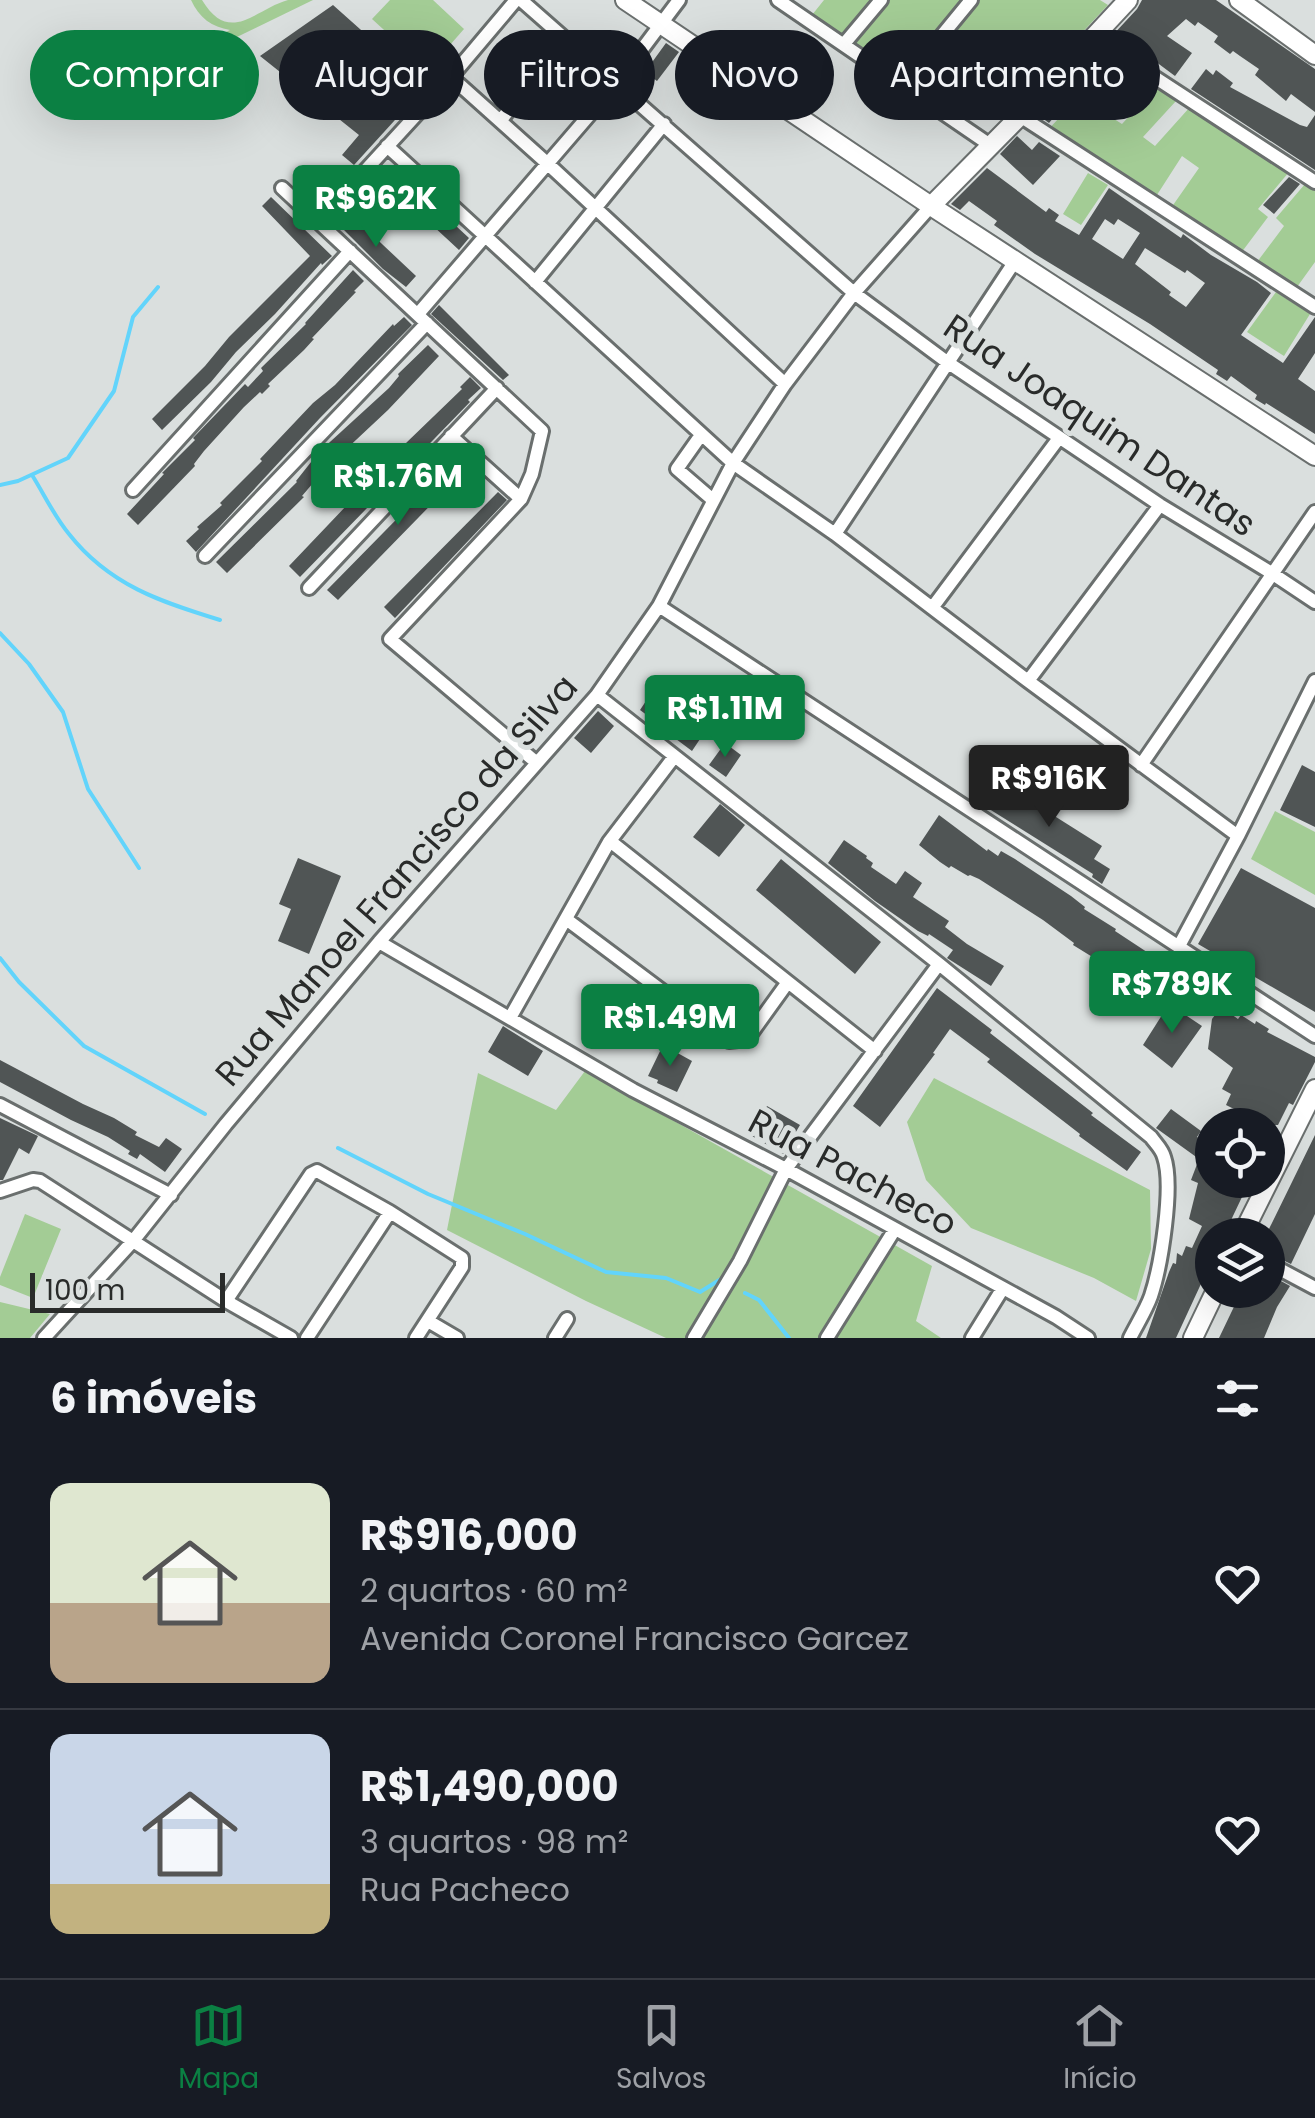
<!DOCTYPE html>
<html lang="pt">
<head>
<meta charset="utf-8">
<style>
  body { margin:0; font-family:Poppins,sans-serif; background:#242831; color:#f1f3f6; height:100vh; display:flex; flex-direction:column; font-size:38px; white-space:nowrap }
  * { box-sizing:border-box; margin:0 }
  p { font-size:32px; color:#9ea1a6 }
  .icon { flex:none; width:55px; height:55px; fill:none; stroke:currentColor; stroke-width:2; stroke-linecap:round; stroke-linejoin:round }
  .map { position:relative; height:1338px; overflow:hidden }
  .sheet { display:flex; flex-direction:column; background:#171b24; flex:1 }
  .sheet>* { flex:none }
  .guide { position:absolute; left:30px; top:30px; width:1255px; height:90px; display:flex; gap:20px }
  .controls { position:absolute; left:1195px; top:1108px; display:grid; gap:20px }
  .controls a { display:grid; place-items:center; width:90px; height:90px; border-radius:50%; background:#171b24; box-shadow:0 10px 40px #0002; font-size:50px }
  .scale { position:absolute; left:30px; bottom:25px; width:195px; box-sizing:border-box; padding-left:10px; border:5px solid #292b2a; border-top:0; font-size:28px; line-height:35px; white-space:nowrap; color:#292b2a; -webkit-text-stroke:8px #dadfde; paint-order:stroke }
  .price { position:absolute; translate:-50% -85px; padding:0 22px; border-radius:10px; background:#0b8043; color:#fff; font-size:32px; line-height:65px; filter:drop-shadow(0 2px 5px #0008) }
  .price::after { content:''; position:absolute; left:50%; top:60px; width:30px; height:22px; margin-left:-15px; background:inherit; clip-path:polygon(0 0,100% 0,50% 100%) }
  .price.on { background:#222; color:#fff }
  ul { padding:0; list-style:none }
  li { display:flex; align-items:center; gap:30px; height:250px; padding:0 50px }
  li+li { border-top:2px solid #363941 }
  li span { display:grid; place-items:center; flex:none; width:280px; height:200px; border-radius:20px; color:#555 }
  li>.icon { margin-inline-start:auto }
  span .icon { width:120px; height:120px; fill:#fffc; stroke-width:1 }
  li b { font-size:42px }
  h2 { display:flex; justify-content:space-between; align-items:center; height:120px; padding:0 50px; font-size:42px }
  .tag { padding:0 35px; border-radius:45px; background:#171b24; box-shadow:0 10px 40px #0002; font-size:35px; line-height:90px }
  .tag.on { background:#0b8043; color:#fff }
  .tab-bar { display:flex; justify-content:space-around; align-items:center; height:140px; border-top:2px solid #363941; background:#171b24; font-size:28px; color:#9ea1a6 }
  .tab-bar a { display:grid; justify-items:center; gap:5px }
  .tab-bar .on { color:#0b8043 }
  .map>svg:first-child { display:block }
  .green { fill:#a3cc95 }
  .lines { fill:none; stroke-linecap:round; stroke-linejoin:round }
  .stream { stroke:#62d4fb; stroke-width:4 }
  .building { fill:#505555; fill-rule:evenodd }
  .street-casing { stroke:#6a6f6e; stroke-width:18 }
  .secondary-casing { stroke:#6a6f6e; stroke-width:22 }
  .street { stroke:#fff; stroke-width:12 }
  .secondary { stroke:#fff; stroke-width:18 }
  .labels { text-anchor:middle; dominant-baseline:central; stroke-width:10; stroke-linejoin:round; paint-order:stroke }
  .street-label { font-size:35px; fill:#292b2a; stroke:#dadfde }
</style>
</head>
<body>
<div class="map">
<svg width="1315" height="1338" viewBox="0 0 1315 1338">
  <rect width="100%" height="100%" fill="#dadfde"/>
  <path class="green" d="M191,0H202C230,46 255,9 288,0C295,0 305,0 313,0L175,67L171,59L230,30C212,27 199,18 191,0Z
    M390,0H433L464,29L428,70L372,19Z
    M824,0H1100L1108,5L1044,73L1010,38L964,89L951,90L912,66L902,79L812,15Z
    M1092,42L1117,63L1086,101L1122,124L1155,88L1176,101L1143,137L1155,146L1190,107L1289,172L1258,209L1268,217L1241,253L1171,208L1199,168L1182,156L1155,198L1047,131L1081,94L1063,75Z
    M1088,173L1108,185L1081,225L1063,214Z
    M1305,184L1315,190V262L1297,287L1257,262L1284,226L1276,218Z
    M1276,292L1310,314L1284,356L1247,332Z
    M1275,811L1315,832V895L1251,859Z
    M585,1071L932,1266L916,1321L941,1338H666L586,1301L447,1230L478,1073L556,1110Z
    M934,1078L1150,1190L1151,1249L1136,1301L1094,1278L971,1228L926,1180L907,1122Z
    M25,1214L61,1229L33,1298L0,1285V1277Z
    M0,1302L50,1314L30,1338H0Z"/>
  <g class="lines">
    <path class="stream" d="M32,475C44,494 54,516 69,534C109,585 161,602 220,620
      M0,485L18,481L68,458L114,391L133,317L158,287
      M0,633L29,664L63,712L88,789L139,868
      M0,958L19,982L84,1046L205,1114
      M338,1148L428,1194L525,1234L606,1272L666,1278L700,1292L721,1279
      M745,1293L759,1300L789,1338"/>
  </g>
  <path class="building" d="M1142,0H1216L1315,69V112L1291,94L1286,101L1255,75L1259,69L1240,56L1233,51L1230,54L1214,42L1218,36L1198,22L1195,26L1186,19L1167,36L1192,53L1175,76L1136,47L1133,51L1111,37L1137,9Z
    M333,5L425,87L354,165L342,155L359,135L260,56Z
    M666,43L679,52L657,81L645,72Z
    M1009,43L1041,75L1028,88L998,54Z
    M1116,68L1149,90L1128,113L1107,93L1115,85L1108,78Z
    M1206,69L1213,75L1216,70L1233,83L1230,87L1300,125L1307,127L1315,115V170L1191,89Z
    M1067,84L1076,91L1049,123L1038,115Z
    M1017,136L1032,150L1039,142L1060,156L1033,185L1000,154Z
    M390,165L469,238L459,250L391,187L374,203L363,192Z
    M987,168L1046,212L1049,208L1059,215L1055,221L1079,235L1109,188L1181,238L1183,234L1211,255L1257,282L1271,293L1241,335L1283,363L1315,317V353L1298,379L1315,391V434L1266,403L1265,405L1255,399L1257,395L1231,376L1227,381L1216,374L1218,370L1150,324L1035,254L994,225L997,221L969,201L960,210L951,204ZM1105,219L1114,225L1118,219L1140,233L1123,259L1092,239ZM1145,248L1185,273L1187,270L1205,283L1186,307L1169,295L1171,292L1135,264Z
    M1289,177L1300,184L1274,214L1263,205Z
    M271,197L332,256L322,265L321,263L275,314L236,352L211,382L162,430L152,419L205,366L229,337L310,256L262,206Z
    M348,212L416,276L406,287L383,269L337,223Z
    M353,270L364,281L354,291L356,292L312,338L314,339L304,350L268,384L270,386L262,394L260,392L244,407L204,451L194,464L195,466L138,525L127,514L164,474L162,473L195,440L193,438L245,384L248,387L263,371L261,368L306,324L305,323Z
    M439,305L509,375L503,380L431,314Z
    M404,317L412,325L320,418L196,552L186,541L199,529L197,527L222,505L220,503L262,461L260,459L313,403L335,385L393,324L394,326Z
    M428,345L439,356L388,410L325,469L302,496L304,497L227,573L216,562L297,482L296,481L319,452L389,388L399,376L398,374Z
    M470,377L481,388L468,400L470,402L300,577L289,566L406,443L462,389L460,387Z
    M456,454L468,464L458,474L459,476L338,600L327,590L440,475Z
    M498,492L507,500L395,618L384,607Z
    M656,686L690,711L689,714L708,727L692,751L676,739L677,738L667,730L640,710Z
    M598,711L614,726L591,753L574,738Z
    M725,743L741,755L726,777L709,765Z
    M1302,765L1315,772V827L1280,810Z
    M1002,783L1102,846L1094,859L1110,869L1102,884L1092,877L1093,874L1077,864L986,807Z
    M720,804L745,825L719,857L693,837Z
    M939,815L987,851L988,849L998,856L1001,851L1015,859L1071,896L1085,907L1084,909L1116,929L1115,931L1159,960L1161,957L1185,972L1168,999L1155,990L1142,1010L1131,1002L1139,990L1106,967L1107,966L1073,945L1074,943L1043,920L979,879L970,875L968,876L951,866L949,868L940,862L919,845Z
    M844,840L867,856L866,858L873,863L871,867L896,884L905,871L922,883L913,897L949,921L945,927L967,944L1004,966L991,986L947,958L953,950L929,934L928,936L918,931L875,901L828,863Z
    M298,858L341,876L309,954L278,941L291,909L279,904Z
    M781,859L881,942L855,974L756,890Z
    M1241,868L1315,908V1012L1198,944Z
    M937,988L992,1030L990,1033L1093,1113L1091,1115L1141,1152L1127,1171L1079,1136L1080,1134L987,1062L990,1059L950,1029L933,1053L935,1054L880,1127L853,1106Z
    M1169,1004L1202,1026L1172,1068L1143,1045Z
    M1221,1007L1238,1019L1241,1015L1255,1024L1256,1021L1269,1029L1267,1032L1315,1057V1062L1293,1105L1289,1103L1278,1125H1246L1230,1117L1234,1109L1226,1105L1231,1094L1222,1089L1233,1068L1208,1049L1212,1019Z
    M503,1026L543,1051L528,1076L488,1052Z
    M663,1045L692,1061L677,1092L657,1083L658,1080L648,1076Z
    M0,1060L83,1104L114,1118L137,1132L135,1135L159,1147L166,1138L182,1149L165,1172L140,1154L137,1159L128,1154L130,1151L108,1137L71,1120L0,1082Z
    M767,1106L800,1125L783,1154L752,1136Z
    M1171,1109L1201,1131L1197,1137L1212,1145V1180H1250L1224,1235H1212V1260L1176,1338H1146L1169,1272L1173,1263L1176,1264L1177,1253L1182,1256L1186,1246L1192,1248L1202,1226L1189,1219L1198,1183L1191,1180L1199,1159L1156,1128Z
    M0,1118L38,1136L29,1154L19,1148L3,1180H0Z
    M1315,1135V1214L1291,1264L1268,1253V1231Z
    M1268,1274L1290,1286L1277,1307L1264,1338H1219L1242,1290H1268Z"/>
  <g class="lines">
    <defs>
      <path id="street" d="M521,0L854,293L947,362L1160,505L1273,574L1315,602
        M778,0L990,145
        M1093,37L1315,182
        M844,44L881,0
        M451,77L548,164L785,384
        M902,84L971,0
        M1020,116L1315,307
        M501,120L565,39
        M387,146L733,463L835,534L1028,681L1238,836
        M282,188L542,431L532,474L521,499L390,639L537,763
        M318,222L451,77L516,0
        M535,282L664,124
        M418,314L616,84L679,0
        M701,435L677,469L713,500
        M451,436L521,499
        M133,490L350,251
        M835,534L1015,261
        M205,556L427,323
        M309,588L497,388
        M659,606L1315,1036
        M932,608L1059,438
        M1028,681L1160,505
        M597,695L939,964L1151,1137C1156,1144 1162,1149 1164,1157C1174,1186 1161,1266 1151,1296C1146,1310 1137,1324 1130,1338
        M1141,765L1315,512
        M610,841L875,1051
        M566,919L729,1041L747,1039L788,982
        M379,942L633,1090L786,1169L1056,1317L1088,1338
        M1179,946L1238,836L1315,681
        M510,1018L609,842L674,757
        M0,1105L171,1195
        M0,1191L33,1180L40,1181L226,1301L291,1338
        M1268,1263L1315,1288
        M226,1301L311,1174L317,1171L390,1212L462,1258V1267L416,1338
        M428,1321L457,1338
        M44,1338L133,1241L226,1124L379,942L597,695L659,606L733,463L785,384L854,293L931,206
        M307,1338L390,1212
        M555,1338L567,1319
        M694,1338L740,1261L786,1169L939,964
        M827,1338L895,1229
        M972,1338L1003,1288"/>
      <path id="secondary" d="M625,0L931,206L1315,456
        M1239,0L1315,55
        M931,206L1020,116L1128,0
        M1242,1235L1315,1089
        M1193,1338L1216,1290"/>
    </defs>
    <use href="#street" class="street-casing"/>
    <use href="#secondary" class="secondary-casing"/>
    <use href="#street" class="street"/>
    <use href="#secondary" class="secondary"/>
  </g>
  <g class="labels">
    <g class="street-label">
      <text transform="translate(1100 425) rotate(34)">Rua Joaquim Dantas</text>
      <text transform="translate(396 880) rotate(-49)">Rua Manoel Francisco da Silva</text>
      <text transform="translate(853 1172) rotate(28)">Rua Pacheco</text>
    </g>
  </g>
</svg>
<div class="controls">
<a><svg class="icon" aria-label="locate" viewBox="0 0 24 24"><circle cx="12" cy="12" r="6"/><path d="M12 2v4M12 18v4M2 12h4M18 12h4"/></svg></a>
<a><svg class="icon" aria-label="layers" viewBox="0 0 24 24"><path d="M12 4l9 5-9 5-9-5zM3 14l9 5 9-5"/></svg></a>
</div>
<div class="scale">100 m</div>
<b class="price" style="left:376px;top:250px">R$962K</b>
<b class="price" style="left:398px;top:528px">R$1.76M</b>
<b class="price" style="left:725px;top:760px">R$1.11M</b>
<b class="price on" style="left:1049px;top:830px">R$916K</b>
<b class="price" style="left:1172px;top:1036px">R$789K</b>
<b class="price" style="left:670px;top:1069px">R$1.49M</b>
<div class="guide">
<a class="tag on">Comprar</a>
<a class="tag">Alugar</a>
<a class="tag">Filtros</a>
<a class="tag">Novo</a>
<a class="tag">Apartamento</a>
</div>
</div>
<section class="sheet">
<h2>6 imóveis<svg class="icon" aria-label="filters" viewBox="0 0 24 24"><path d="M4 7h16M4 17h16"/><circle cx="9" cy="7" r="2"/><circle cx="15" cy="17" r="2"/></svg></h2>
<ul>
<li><span style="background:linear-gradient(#dfe7d0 60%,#b9a48a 0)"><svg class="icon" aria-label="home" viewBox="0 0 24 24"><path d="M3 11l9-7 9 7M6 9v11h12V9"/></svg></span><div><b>R$916,000</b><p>2 quartos · 60 m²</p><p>Avenida Coronel Francisco Garcez</p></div><svg class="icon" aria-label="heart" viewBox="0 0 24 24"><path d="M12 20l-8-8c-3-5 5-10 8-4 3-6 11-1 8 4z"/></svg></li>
<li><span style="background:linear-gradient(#c9d6e8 75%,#c2b280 0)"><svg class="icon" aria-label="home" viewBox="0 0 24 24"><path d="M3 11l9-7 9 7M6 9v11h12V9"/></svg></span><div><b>R$1,490,000</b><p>3 quartos · 98 m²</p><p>Rua Pacheco</p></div><svg class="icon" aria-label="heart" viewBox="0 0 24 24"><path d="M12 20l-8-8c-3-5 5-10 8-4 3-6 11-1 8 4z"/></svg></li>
</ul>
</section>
<nav class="tab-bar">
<a class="on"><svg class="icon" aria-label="map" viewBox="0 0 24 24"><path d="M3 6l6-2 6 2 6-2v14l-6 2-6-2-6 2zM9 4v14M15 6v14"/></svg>Mapa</a>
<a><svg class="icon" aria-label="saved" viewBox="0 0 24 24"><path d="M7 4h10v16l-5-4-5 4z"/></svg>Salvos</a>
<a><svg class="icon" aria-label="home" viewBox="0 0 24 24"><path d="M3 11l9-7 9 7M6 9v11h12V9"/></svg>Início</a>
</nav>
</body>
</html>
